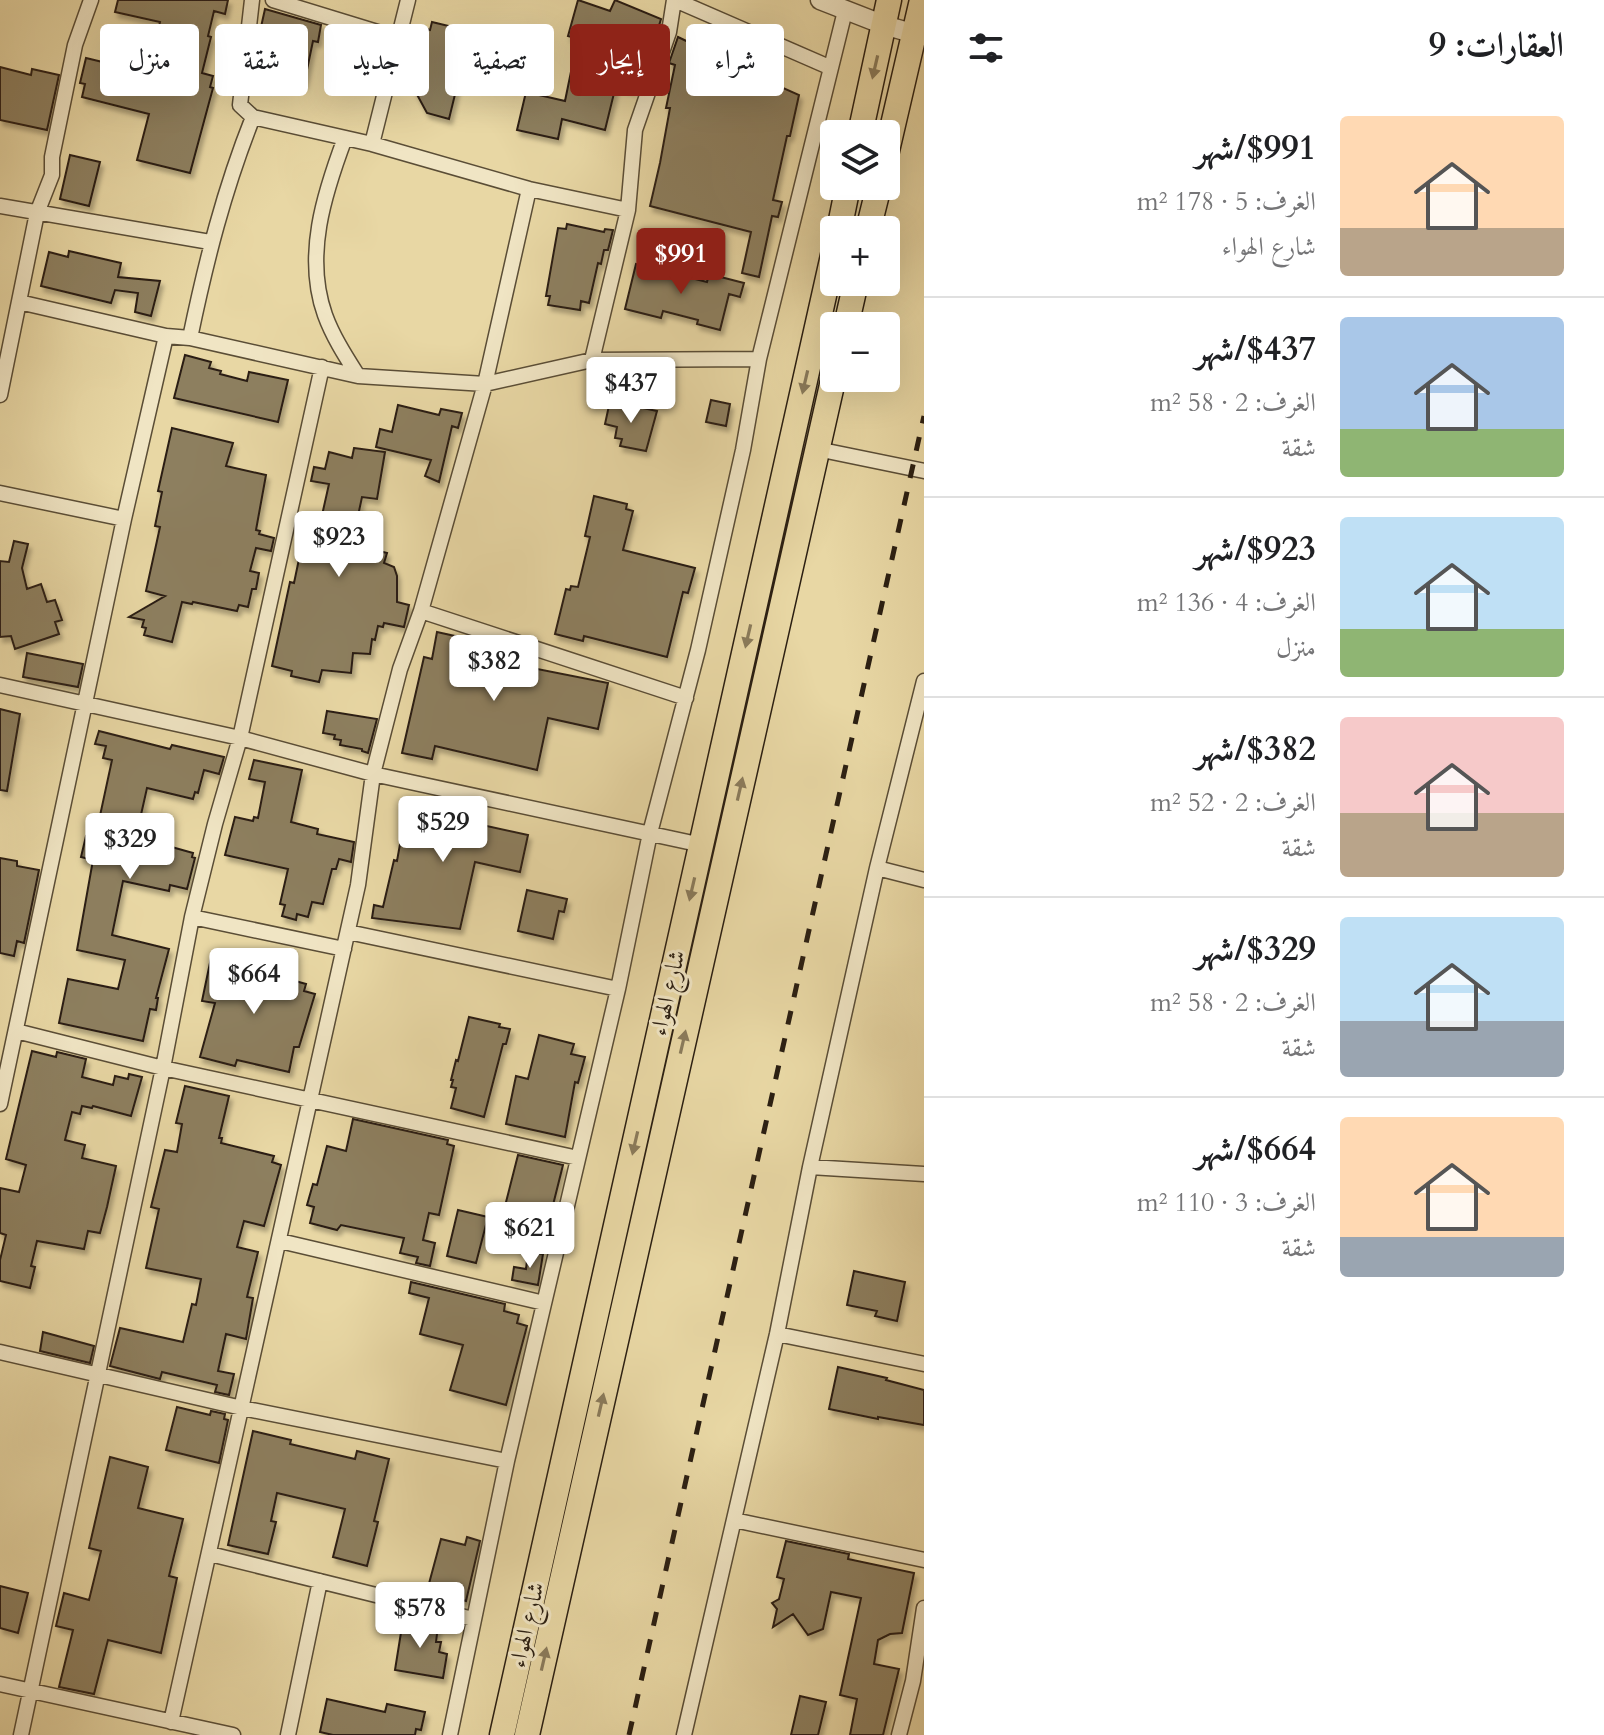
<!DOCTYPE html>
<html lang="ar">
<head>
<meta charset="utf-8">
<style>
  body { margin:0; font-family:Cardo,Amiri,serif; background:#f6f6f6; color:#202124; direction:rtl; height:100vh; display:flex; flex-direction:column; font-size:30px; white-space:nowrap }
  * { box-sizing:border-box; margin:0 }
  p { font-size:26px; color:#757577 }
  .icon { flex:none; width:44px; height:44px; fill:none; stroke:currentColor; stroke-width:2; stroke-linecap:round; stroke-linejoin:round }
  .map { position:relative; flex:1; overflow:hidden; direction:ltr }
  .drawer { display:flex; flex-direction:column; background:#fff; width:680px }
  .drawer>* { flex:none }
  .hud { position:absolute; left:24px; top:24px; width:760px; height:72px; direction:rtl; display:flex; gap:16px }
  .controls { position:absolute; left:820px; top:120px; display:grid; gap:16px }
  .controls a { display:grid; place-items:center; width:80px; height:80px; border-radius:8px; background:#fff; box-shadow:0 8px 32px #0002; font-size:40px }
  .price { position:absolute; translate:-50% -68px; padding:0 18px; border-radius:8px; background:#fff; color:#222; font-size:26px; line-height:52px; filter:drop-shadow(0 2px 4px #0008) }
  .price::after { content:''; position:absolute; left:50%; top:48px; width:24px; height:18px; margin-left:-12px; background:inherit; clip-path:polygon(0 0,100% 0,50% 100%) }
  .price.selected { background:#8f2418; color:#fff }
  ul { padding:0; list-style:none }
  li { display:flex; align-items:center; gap:24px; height:200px; padding:0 40px }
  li+li { border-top:2px solid #e0e0e0 }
  li span { display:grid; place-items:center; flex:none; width:224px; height:160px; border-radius:8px; color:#555 }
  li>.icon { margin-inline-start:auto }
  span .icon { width:96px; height:96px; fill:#fffc; stroke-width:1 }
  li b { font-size:34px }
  h2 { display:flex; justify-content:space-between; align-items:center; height:96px; padding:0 40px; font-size:34px }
  .pill { padding:0 28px; border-radius:8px; background:#fff; box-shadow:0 8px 32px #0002; font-size:28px; line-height:72px }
  .pill.selected { background:#8f2418; color:#fff }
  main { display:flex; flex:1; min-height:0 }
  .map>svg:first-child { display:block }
  .building { fill:#8d7f5e; stroke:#2b1f12; stroke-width:2; filter:url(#shadow) }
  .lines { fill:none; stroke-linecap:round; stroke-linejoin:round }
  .minor-casing { stroke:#5a4d36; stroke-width:17 }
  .tertiary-casing { stroke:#5a4d36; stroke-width:21 }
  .trunk-casing { stroke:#2b1f12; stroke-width:27 }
  .minor { stroke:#f0e5c4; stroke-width:14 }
  .tertiary { stroke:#f0e5c4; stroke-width:18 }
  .trunk { stroke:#e8d7a4; stroke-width:24 }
  .rail { stroke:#2b1f12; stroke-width:5; stroke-dasharray:14 14; stroke-linecap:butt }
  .oneway { fill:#8a7b5b }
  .labels { text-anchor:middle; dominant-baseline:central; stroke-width:6; stroke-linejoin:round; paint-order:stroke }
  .street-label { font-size:24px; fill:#2b1f12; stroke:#f0e5c4 }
</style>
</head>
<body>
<main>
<section class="drawer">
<h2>العقارات: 9<svg class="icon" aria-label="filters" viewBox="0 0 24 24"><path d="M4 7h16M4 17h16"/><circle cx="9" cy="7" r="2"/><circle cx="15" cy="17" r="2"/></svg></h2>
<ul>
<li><span style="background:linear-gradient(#ffd9b3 70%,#b9a48a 0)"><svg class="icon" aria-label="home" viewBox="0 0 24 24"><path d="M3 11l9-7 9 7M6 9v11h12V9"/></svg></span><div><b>$991/شهر</b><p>الغرف: 5 · 178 m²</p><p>شارع الهواء</p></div></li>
<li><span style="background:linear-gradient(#a9c7e8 70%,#8fb573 0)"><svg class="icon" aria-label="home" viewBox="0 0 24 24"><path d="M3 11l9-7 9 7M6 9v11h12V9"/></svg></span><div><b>$437/شهر</b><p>الغرف: 2 · 58 m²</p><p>شقة</p></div></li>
<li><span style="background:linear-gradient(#bfe0f5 70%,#8fb573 0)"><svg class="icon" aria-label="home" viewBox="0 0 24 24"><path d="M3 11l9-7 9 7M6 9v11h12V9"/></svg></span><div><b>$923/شهر</b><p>الغرف: 4 · 136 m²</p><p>منزل</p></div></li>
<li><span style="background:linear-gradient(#f6c9c9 60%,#b9a48a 0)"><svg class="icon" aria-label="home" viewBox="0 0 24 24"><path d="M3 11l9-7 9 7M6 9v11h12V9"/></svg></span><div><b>$382/شهر</b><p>الغرف: 2 · 52 m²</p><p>شقة</p></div></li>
<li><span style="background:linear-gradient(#bfe0f5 65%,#9aa5b1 0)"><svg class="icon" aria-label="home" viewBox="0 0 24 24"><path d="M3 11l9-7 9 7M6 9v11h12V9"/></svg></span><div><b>$329/شهر</b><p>الغرف: 2 · 58 m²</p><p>شقة</p></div></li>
<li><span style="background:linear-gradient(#ffd9b3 75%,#9aa5b1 0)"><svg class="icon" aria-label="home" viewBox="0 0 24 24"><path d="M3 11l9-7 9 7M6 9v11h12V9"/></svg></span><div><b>$664/شهر</b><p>الغرف: 3 · 110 m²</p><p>شقة</p></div></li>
</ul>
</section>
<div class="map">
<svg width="924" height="1735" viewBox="0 0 924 1735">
  <defs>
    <filter id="shadow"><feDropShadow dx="3" dy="5" stdDeviation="2" flood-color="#0004"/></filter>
  </defs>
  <rect width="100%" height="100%" fill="#e8d7a4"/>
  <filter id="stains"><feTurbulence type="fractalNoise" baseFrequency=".0025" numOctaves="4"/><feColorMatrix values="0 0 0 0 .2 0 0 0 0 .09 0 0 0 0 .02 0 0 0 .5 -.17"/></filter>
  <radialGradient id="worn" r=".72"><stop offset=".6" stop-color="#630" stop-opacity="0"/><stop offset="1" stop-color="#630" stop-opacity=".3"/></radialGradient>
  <path class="building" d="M118,0H228L225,14L214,11L208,36L211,37L202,73L213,76L210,87L213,88L190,173L137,160L149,114L82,97L85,84L80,83L86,58L152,74L160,41L156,40L160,22L115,12Z
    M578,0L610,11L615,0L661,19L650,55L643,52L642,56L568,36Z
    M265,9L321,25L318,42L313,41L304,84L266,76L271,54L256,51L259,26L261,27Z
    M432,22L461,29L459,35L469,37L449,119L427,113L402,67L403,60L411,63L420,27L430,30Z
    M678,37L734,64V66L799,95L790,136H787L773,200L782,202L778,217L772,216L759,277L742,273L751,232L650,206L660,163L670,108H666L675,65L669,63Z
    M573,62L637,75L633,90L616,85L605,130L562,119L558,139L517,130L526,92L565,101Z
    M0,67L31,75L32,69L59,75L47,130L0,120Z
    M70,155L100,162L89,206L60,199Z
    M567,224L604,232L605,229L613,230L608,250H604L601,264L598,263L589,303L581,301L580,310L548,305L550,296H546L558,228L566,229Z
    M69,251L121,263L118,277L160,281L151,316L135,312L138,293L115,290L111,303L41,286L49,252L68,257Z
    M636,264L707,282L709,274L744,283L740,297L729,294L720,330L697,324L698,320L663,311L661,318L625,309Z
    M185,355L211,362L209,368L221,371L220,374L247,381L249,372L288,380L278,422L174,398Z
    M711,400L730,404L726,426L706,422Z
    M610,401L657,411L646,451L620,446L622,439L615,438L617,427L605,424Z
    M398,405L439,415L441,409L462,413L458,428L452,426L439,482L425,476L431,460L376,447L380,429L392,432Z
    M172,428L233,443L226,466L266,475L256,530L260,531L259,534L274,538L271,551L256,548L250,571L259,573L256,589H252L248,607L239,605L237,611L193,602L192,604L182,602L172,642L144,635L146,628L142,627L144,620L129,617L165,596L146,591L160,527L155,526L162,492L158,491Z
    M354,448L385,452L377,499L362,497L352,544L387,553L384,563L394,567L397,576V602L409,605L404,627L384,623L383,627L378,626L375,640L372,639L370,654L353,653L351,673L322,670L319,682L291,676L292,671L272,666L290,582L294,583L303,540L316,542L329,484L311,481L314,467L325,469L329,452L352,458Z
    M594,496L627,504L626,509L633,511L623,550L695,568L688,593L683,592L667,657L584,636L583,641L555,634L566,589L570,590L571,586L578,587L590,537L585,536Z
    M14,541L28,544L22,568L27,589L41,584L47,602L55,600L62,620L55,622L59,634L15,649L11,636L0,637V561L9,562Z
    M437,632L482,642L520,654L517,665L608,683L598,729L548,718L537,770L435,746L432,759L402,753L424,657L432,659Z
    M27,653L83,664L78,687L23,677Z
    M0,709L20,714L7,791L0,790Z
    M327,711L377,719L368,753L362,751V749L340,745L341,740L334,739L335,735L323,733Z
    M99,731L170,749L172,745L224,757L219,774L204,770L198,793L195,792L193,799L147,788L136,837L193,853L192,857L195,858L187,889L170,885L169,891L123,881L112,935L169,949L156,998H158L156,1010L150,1009L143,1041L59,1023L68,979L118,989L125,960L77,950L93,860L81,857L86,836L95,839L112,760L103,758L106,746L95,744Z
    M254,760L302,770L291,822L318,829L317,834L354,842L351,862L339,859L336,869H332L323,904L312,902L308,917L297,914L296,920L282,916L285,905L280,904L288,869L225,855L235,817L253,821L254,817L258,818L265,782L249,779Z
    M408,800L484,814L482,825L528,835L520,872L475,862L460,929L372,918L374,905L383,907L394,860L397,861Z
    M0,858L17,861V866L39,870L24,943L17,941L14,956L0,953Z
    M527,890L567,899L564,912L559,911L553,939L518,931Z
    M211,958L257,967L256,970L306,984L304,991L315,994L299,1047H294L289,1072L237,1060L235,1066L200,1057L215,1003L202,1001Z
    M469,1017L500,1024L499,1027L510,1029L506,1044H503L484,1117L451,1108L456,1088L451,1087L453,1080H451L456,1060L458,1061Z
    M539,1035L574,1044L571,1054L585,1057L578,1083L575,1082L565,1137L506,1124L516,1076L528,1079Z
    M32,1051L56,1057L57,1052L86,1059L82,1077L113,1085L115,1076L128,1079L129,1074L142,1077L131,1116L93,1106L92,1108L82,1106L80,1114L72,1112L65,1140L85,1145L82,1158L116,1166L107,1207L100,1233L88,1231L84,1249L37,1241L31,1266L35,1267L30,1288L0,1281V1260L6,1235L0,1233V1188L19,1192L26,1165L6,1159Z
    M185,1086L229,1096L219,1138H222L221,1143L274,1156L272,1162L281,1165L264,1226L244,1221L237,1247L258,1252L247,1297L253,1298L246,1339L226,1334L218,1371L234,1374L229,1395L215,1392L217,1385L162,1372L160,1379L110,1366L120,1328L183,1342L192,1304L196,1305L201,1279L146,1268L159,1209L151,1207L165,1150L177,1152L182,1124L176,1123Z
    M353,1119L448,1140L447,1144L454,1146L439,1215L429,1213L423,1240L435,1243L430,1266L416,1263L418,1257L400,1253L404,1238L341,1225L337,1230L310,1223L314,1207L307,1205L313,1184L317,1185L327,1146L346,1151Z
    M518,1155L563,1165L550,1217L505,1206Z
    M458,1210L488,1217L476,1263L447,1256Z
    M528,1252L543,1254L538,1285L512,1280L514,1267L526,1269Z
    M854,1271L905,1282L897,1321L875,1316L877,1311L847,1305Z
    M411,1282L505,1304L504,1311L519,1315L517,1323L527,1326L506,1405L450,1390L463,1345L420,1334L429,1298L409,1293Z
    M43,1332L94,1346L90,1363L40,1351Z
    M838,1367L887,1378L886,1380L924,1390V1425L878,1417V1419L829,1409Z
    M177,1407L210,1415L211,1411L225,1414L224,1419L228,1420L219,1463L166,1450Z
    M253,1431L291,1440L290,1444L355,1459L357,1451L389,1459L374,1521L378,1522L367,1566L333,1557L345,1509L277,1493L271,1521L276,1522L268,1554L228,1545Z
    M110,1457L148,1467L138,1508L183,1519L169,1576L177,1578L161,1653L108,1640L94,1694L59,1687L73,1630L56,1626L64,1593L89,1600L101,1551L89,1548Z
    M467,1537L480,1541L466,1601L427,1591L441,1539L465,1545Z
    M786,1541L849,1554L848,1559L914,1573L902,1633L890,1634L878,1640L874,1664L899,1669L883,1735H850L857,1699L840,1695L861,1598L831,1592L823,1629L808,1635L793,1614L773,1627L777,1609L772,1603L779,1599L784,1579L777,1577Z
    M0,1586L28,1593L18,1633L0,1628Z
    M403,1620L438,1626L436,1642H441L439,1652L447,1654L443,1678L395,1670Z
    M800,1696L826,1702L818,1735H791Z
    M327,1699L385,1712L387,1704L425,1712L421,1730L416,1729L415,1735H333L320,1732Z"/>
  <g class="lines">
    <defs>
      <path id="minor" d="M252,0L240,105L253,117L372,144L529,189L628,210
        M273,0L400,39
        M675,0L829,67
        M345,138C324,194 304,256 325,315C333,337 346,357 358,376
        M372,144L408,0
        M0,206L210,242
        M19,302L166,336
        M190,338L358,376L485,384L592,360L759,359
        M592,360L628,210L635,130L669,32L674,0
        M0,395L37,213L52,175V157L75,45L91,0
        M817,449L924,471
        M0,493L124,519
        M421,611L686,698
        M0,685L240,738L373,774L702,845
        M877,868L924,880
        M192,917L344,949
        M348,932L618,989
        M16,1031L163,1068L578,1158
        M0,1104L124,519L166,336L190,338C206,261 224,190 253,117
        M810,1167L924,1174
        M280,1241L544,1303
        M777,1334L924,1364
        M0,1352L242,1408L507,1461
        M734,1520L924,1560
        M210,1554L473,1619
        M0,1684L233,1735
        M171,1722L358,885L373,774L400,669L421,611L485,384L529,189
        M21,1735L163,1068L192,917L215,824L240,738L322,367
        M288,1735L320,1581
        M450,1735L507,1461L618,989L650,833L698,650L743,450L759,359L845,11
        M684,1735L777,1334L810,1167L877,868L924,681
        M899,1735L913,1681L924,1608"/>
      <path id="tertiary" d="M820,0L884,25L915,34"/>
      <path id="trunk" d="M860,134L889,0
        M886,155L922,0
        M839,230L848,186
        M868,230L879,186
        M846,326L856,282
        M502,1735L834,251
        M527,1735L834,376"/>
    </defs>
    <use href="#minor" class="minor-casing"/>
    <use href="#tertiary" class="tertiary-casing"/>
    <use href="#trunk" class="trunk-casing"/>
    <use href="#minor" class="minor"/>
    <use href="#tertiary" class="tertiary"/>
    <use href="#trunk" class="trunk"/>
    <path class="rail" d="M629,1735L924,416"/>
  </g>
  <defs><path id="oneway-solid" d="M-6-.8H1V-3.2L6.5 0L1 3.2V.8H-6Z" transform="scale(2)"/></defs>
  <g class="oneway">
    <use href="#oneway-solid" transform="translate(875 67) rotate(103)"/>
    <use href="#oneway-solid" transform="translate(805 382) rotate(103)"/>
    <use href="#oneway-solid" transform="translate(748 636) rotate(103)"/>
    <use href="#oneway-solid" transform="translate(740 789) rotate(-77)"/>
    <use href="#oneway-solid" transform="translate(692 889) rotate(103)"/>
    <use href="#oneway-solid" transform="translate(683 1042) rotate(-77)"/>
    <use href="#oneway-solid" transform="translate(635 1143) rotate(103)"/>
    <use href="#oneway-solid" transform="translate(601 1405) rotate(-77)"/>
    <use href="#oneway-solid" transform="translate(544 1659) rotate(-77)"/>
  </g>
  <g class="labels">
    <g class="street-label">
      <text transform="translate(668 993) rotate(-77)">شارع الهواء</text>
      <text transform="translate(527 1625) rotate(-77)">شارع الهواء</text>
    </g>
  </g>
  <rect width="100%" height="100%" filter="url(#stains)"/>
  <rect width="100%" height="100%" fill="url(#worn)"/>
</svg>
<div class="controls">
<a><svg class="icon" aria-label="layers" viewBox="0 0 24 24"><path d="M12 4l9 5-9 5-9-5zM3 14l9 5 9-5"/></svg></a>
<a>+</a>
<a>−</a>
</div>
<b class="price selected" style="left:681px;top:296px">$991</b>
<b class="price" style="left:631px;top:425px">$437</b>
<b class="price" style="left:339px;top:579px">$923</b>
<b class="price" style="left:494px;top:703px">$382</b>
<b class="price" style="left:443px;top:864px">$529</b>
<b class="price" style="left:130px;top:881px">$329</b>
<b class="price" style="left:254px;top:1016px">$664</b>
<b class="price" style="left:530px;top:1270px">$621</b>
<b class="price" style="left:420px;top:1650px">$578</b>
<div class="hud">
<a class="pill">شراء</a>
<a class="pill selected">إيجار</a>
<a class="pill">تصفية</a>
<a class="pill">جديد</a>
<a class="pill">شقة</a>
<a class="pill">منزل</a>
</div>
</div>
</main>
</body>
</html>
